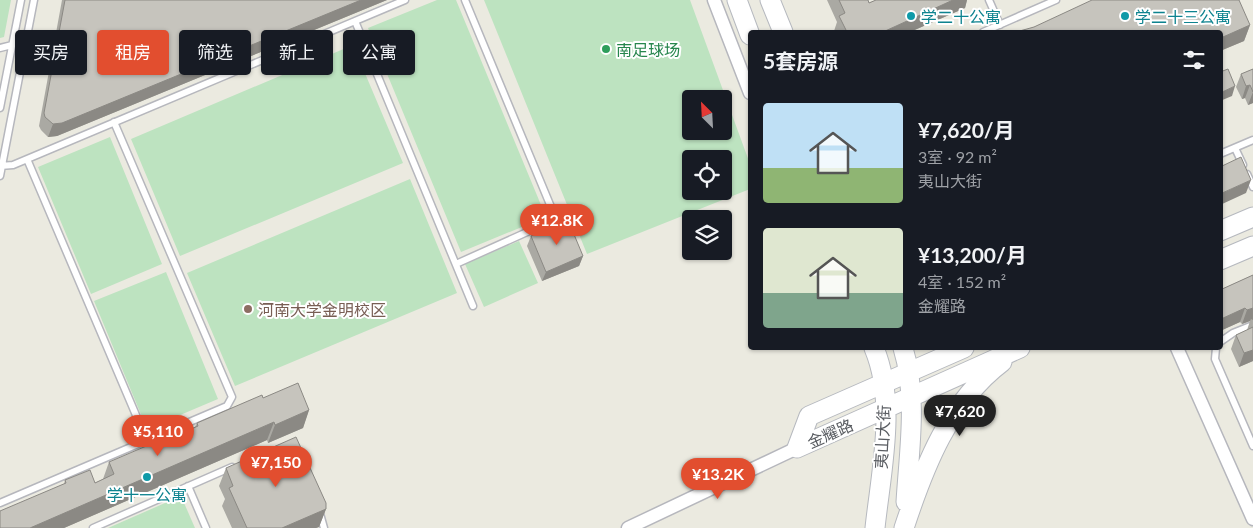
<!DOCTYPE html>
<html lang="zh">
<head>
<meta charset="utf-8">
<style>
  body { margin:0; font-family:Lato,"Noto Sans SC",sans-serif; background:#20242c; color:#f1f3f6; height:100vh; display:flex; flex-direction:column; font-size:19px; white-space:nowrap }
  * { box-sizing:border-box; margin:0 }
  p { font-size:16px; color:#9ea1a6 }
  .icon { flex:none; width:28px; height:28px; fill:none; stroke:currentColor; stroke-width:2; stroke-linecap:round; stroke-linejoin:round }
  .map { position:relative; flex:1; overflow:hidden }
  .panel { position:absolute; left:748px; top:30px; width:475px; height:320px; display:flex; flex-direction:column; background:#171b24; border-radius:5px; box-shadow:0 1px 4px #0004 }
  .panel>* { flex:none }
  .hud { position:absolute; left:15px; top:30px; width:475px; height:45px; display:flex; gap:10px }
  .needle { width:32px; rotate:336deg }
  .controls { position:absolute; left:682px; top:90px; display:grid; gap:10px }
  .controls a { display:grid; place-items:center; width:50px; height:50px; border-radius:5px; background:#171b24; box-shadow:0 1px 4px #0004; font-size:25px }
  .price { position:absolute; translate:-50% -42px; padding:0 11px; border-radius:18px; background:#e24e2f; color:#fff; font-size:16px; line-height:32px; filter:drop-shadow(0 1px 2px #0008) }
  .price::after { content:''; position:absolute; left:50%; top:30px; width:15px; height:11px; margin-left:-8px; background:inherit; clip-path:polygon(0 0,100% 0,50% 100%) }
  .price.current { background:#222; color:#fff }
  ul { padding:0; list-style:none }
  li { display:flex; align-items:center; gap:15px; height:125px; padding:0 15px }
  li span { display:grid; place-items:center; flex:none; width:140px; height:100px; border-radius:5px; color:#555 }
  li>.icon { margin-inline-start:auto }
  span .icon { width:60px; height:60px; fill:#fffc; stroke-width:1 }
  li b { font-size:21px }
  h2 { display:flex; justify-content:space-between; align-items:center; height:60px; padding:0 15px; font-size:21px }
  .pill { padding:0 18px; border-radius:5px; background:#171b24; box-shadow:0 1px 4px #0004; font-size:18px; line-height:45px }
  .pill.current { background:#e24e2f; color:#fff }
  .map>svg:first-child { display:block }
  .green { fill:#bde3c0; fill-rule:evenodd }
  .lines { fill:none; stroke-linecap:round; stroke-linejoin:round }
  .lane-casing { stroke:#b6b7bd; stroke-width:9 }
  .street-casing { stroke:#b6b7bd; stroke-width:15 }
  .secondary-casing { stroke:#b6b9bf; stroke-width:21 }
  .lane { stroke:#fff; stroke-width:6 }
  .street { stroke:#fff; stroke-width:12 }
  .secondary { stroke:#fff; stroke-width:19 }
  .wall { fill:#aaa9a3 }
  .shaded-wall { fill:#8b8984 }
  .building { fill:#c6c4bd; stroke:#8b8984 }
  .culture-dot { fill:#0f9aa8; stroke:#fff; stroke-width:2 }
  .leisure-dot { fill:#2e9e5b; stroke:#fff; stroke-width:2 }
  .education-dot { fill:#8d6e63; stroke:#fff; stroke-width:2 }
  .labels { text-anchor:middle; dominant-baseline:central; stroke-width:4; stroke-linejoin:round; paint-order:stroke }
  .culture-label { font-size:16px; fill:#0d838f; stroke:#fff; text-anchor:start }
  .leisure-label { font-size:16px; fill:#27864d; stroke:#fff; text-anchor:start }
  .education-label { font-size:16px; fill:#785e54; stroke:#fff; text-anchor:start }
  .street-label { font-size:16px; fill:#595c61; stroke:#fff }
</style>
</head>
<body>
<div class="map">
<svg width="1253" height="528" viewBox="0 0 1253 528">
  <rect width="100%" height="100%" fill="#ebeae0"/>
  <path class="green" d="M0,0H11L4,37L0,38Z
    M437,0H456L546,217L461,252L368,28Z
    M484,0H690L750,164V189L587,254ZM691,99H724V131H691ZM691,159H724V191H691Z
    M353,45L403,163L180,256L131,139Z
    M110,137L162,264L91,294L38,167Z
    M410,179L457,293L235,386L187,273Z
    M519,241L538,283L484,307L465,264Z
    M166,272L218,399L147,429L94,301Z
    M181,496L195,528H108Z"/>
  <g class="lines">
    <defs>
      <path id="lane" d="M989,0L1000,25
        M355,21L473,306
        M983,32L1056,0
        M0,48L12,45
        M0,108L21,0
        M1235,148L1243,165
        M1220,154L1253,140
        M27,159L147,441
        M0,166L13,165L405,0
        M1247,174L1253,187
        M0,176L34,0
        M456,264L556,219L465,0
        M1220,342L1233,333L1253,325
        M1216,348L1215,359L1253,446
        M188,486L206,528
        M0,503L227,406L232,397L114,122
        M319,510L324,528
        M93,528L232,467"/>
      <path id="street" d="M714,0L750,93
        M1177,348L1253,519
        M628,528L797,448"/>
      <path id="secondary" d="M737,0L750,35
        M770,0L783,32
        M1220,231L1253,217
        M1220,260L1253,246
        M874,348C897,403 881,471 875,528
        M903,348C918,397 909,451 906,502
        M797,448L1020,348
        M797,448L809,416L964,348
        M904,528C924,467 949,402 1002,362"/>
    </defs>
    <use href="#lane" class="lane-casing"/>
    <use href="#street" class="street-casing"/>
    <use href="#secondary" class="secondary-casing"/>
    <use href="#lane" class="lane"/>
    <use href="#street" class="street"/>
    <use href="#secondary" class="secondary"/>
  </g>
  <path class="wall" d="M62,0H387L57,136L48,137L41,130L39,126Z
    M827,0H868L869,3L876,0H967L965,8L910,32H834V31L837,22Z
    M1250,25L1244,41L1220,51V32L1034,27Z
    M1253,69V103L1248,105L1245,98L1242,99L1236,87L1241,74Z
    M531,236L583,256L579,266L542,281L527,246Z
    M1253,275V361L1239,367L1231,349L1236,335L1247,330L1250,321L1242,324L1240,322L1220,331V290Z
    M309,410L303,428L268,443L267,440L64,528H0L64,484L65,480L95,483L103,479L109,462L173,437L195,427L197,423Z
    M226,468L326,509L319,527L316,528H232L222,506L225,499L219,486Z"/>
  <path class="shaded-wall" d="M361,0H387L57,136L48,137L53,124Z
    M953,0H967L965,8L910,32H883Z
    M1250,25L1244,41L1220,51V46L1223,37Z
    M1250,85L1245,98L1242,99L1246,86Z
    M1235,86L1232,96L1220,101V93Z
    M1253,92V103L1248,105Z
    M1251,180L1246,193L1220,205V194Z
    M583,256L579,266L542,281L546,272Z
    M1245,308L1240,322L1220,331L1221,319Z
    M1253,308V320L1251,319L1250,321L1242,324L1247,310Z
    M1253,350V361L1239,367L1244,353Z
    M309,410L303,428L268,443L275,425Z
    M274,422L267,440L64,528H30Z
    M326,509L319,527L316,528H282Z"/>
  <path class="building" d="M65,0H361L62,123L53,124L45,117L44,113Z
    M839,0H868L869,3L876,0H953L883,32H847L839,16L845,13Z
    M1092,0H1239L1250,25L1223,37L1221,32H1016L1034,27Z
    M1228,69L1235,86L1220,93V72Z
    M1253,69V92L1250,85L1246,86L1241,74Z
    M1241,157L1251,180L1220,194V167Z
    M568,220L583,256L546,272L531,236Z
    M1253,275V308L1247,310L1245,308L1221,319L1220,290Z
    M1253,327V350L1244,353L1236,335Z
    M298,383L309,410L275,425L274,422L30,528H0V511L66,483L65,480L90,470L95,483L114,474L109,462L172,435L173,437L198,426L197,423L262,395L263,398Z
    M296,437L326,503V509L282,528H247L229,488L233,486L226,468Z"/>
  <g class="culture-dot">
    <circle cx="911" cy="16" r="5"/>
    <circle cx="1125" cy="16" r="5"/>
    <circle cx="147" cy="477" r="5"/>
  </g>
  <circle class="leisure-dot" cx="606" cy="49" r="5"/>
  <circle class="education-dot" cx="248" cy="309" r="5"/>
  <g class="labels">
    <g class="culture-label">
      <text x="921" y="16">学二十公寓</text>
      <text x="1135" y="16">学二十三公寓</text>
      <text x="147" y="494" text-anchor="middle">学十一公寓</text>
    </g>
    <g class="leisure-label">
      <text x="616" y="49">南足球场</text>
    </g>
    <g class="education-label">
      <text x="258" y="309">河南大学金明校区</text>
    </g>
    <g class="street-label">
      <text transform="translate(830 433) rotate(-24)">金耀路</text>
      <text transform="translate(882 437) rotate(-87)">夷山大街</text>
    </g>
  </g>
</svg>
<div class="controls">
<a><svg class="needle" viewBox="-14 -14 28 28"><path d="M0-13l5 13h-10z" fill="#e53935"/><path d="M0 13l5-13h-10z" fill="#9ea1a6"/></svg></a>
<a><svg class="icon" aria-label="locate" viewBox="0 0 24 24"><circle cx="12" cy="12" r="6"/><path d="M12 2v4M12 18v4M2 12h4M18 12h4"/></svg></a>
<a><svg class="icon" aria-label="layers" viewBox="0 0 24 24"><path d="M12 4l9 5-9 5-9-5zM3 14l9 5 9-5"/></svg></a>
</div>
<b class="price" style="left:557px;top:246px">¥12.8K</b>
<b class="price current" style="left:960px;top:437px">¥7,620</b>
<b class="price" style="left:158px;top:457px">¥5,110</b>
<b class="price" style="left:276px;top:488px">¥7,150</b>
<b class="price" style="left:718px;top:500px">¥13.2K</b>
<div class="hud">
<a class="pill">买房</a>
<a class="pill current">租房</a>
<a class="pill">筛选</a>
<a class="pill">新上</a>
<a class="pill">公寓</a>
</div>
<section class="panel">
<h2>5套房源<svg class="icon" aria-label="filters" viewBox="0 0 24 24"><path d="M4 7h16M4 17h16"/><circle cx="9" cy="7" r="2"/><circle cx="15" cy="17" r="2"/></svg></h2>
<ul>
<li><span style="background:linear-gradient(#bfe0f5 65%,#8fb573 0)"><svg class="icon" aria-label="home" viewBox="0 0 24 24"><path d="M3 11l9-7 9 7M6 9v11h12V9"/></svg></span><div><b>¥7,620/月</b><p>3室 · 92 m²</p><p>夷山大街</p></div></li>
<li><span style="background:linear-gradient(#dfe7d0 65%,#7fa58c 0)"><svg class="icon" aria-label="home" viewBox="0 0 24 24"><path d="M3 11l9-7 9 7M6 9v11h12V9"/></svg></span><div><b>¥13,200/月</b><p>4室 · 152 m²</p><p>金耀路</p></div></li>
</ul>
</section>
</div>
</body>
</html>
